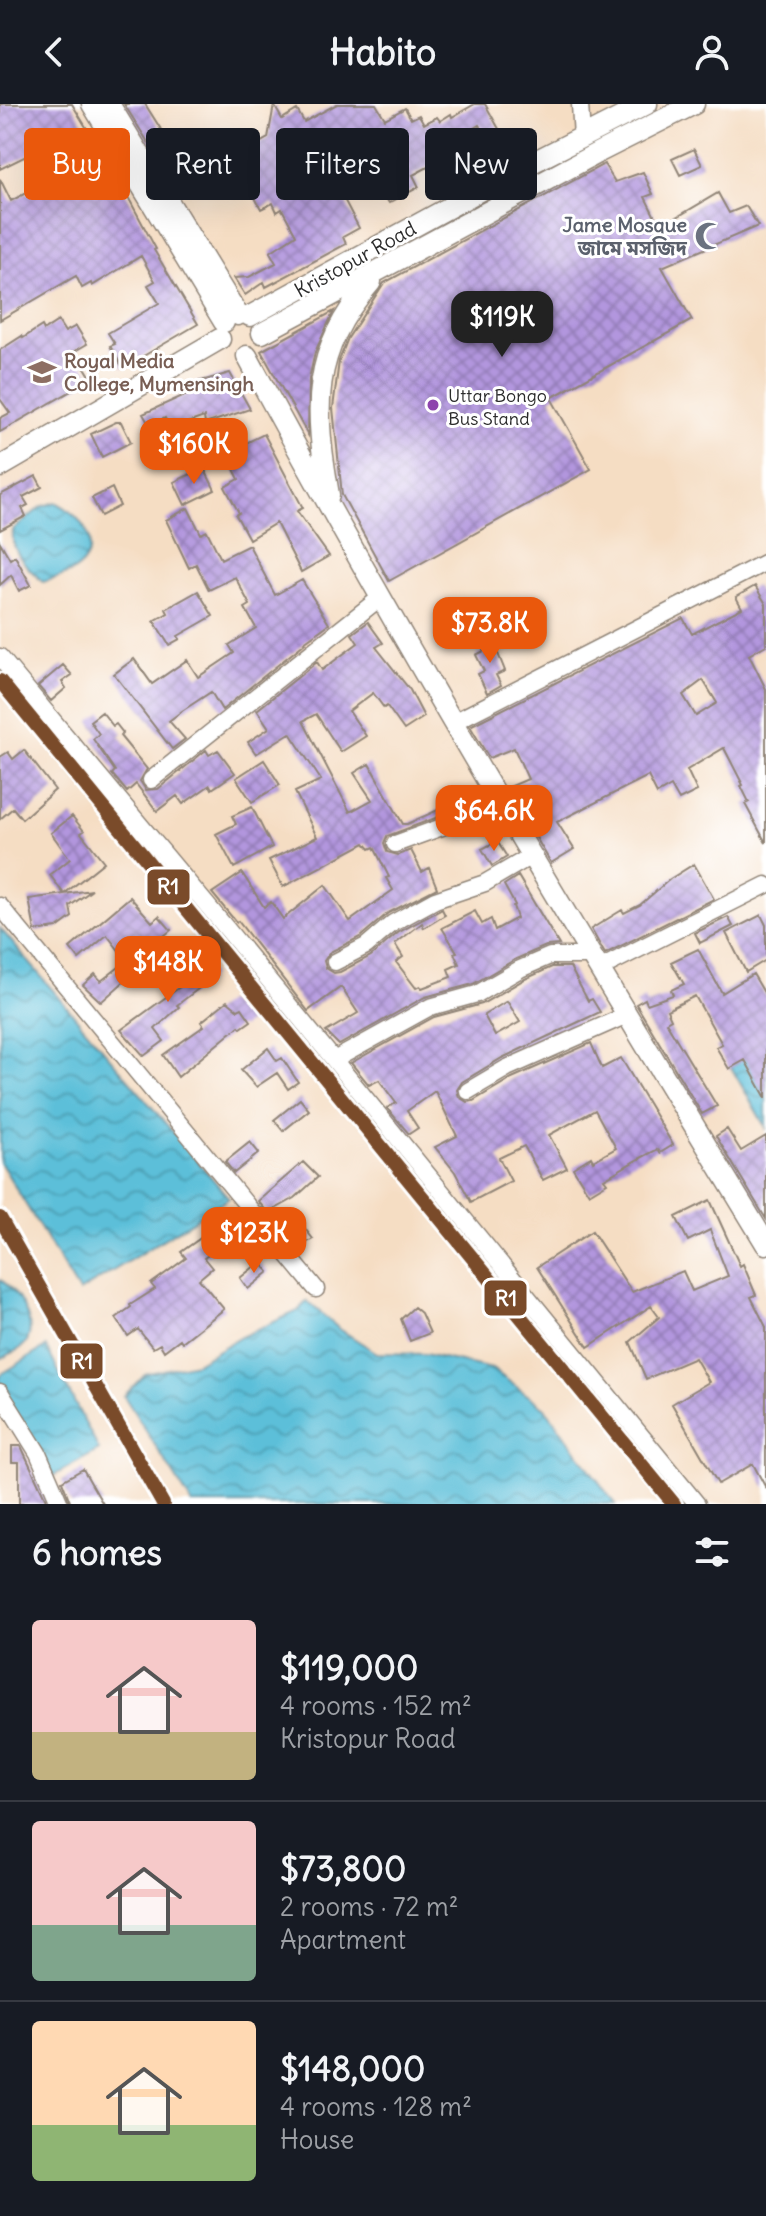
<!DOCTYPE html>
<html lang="en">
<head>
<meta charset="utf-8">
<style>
  body { margin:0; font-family:Delius,"Noto Sans Bengali",sans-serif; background:#20242c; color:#f1f3f6; height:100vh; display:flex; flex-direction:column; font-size:30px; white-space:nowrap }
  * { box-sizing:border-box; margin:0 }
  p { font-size:26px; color:#9ea1a6 }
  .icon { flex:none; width:44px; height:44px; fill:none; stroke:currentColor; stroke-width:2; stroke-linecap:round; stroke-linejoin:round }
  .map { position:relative; height:1400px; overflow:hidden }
  .side { display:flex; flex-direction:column; background:#171b24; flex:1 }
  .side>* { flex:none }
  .banner { position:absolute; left:24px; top:24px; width:718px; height:72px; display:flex; gap:16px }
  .price { position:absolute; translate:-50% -68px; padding:0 18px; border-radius:16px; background:#ea580c; color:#fff; font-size:26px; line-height:52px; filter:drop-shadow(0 2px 4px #0008) }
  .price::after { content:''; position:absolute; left:50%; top:48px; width:24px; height:18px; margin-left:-12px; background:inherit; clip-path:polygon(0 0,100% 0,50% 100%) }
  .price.active { background:#222; color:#fff }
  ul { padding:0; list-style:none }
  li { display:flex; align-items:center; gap:24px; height:200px; padding:0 32px }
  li+li { border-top:2px solid #363941 }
  li span { display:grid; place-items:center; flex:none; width:224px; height:160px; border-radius:8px; color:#555 }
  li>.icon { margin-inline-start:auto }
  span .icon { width:96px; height:96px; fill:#fffc; stroke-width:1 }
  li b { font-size:34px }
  h2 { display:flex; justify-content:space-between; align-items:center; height:96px; padding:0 32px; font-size:34px }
  .chip { padding:0 28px; border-radius:8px; background:#171b24; box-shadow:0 8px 32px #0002; font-size:28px; line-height:72px }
  .chip.active { background:#ea580c; color:#fff }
  header { display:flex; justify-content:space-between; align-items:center; height:104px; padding:0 32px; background:#171b24; font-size:36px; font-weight:800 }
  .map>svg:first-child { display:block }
  .water { fill:url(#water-waves); stroke:#437582; stroke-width:2 }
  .building { fill:url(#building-cross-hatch); fill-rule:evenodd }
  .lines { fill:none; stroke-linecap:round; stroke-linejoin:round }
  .minor-casing { stroke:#908477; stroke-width:19 }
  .major-casing { stroke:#908477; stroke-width:23 }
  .minor { stroke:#fff; stroke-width:16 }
  .major { stroke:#fff; stroke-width:20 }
  .rail-1-casing { stroke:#fff; stroke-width:20 }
  .rail-1 { stroke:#7a4b2a; stroke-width:14 }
  .bus-dot { fill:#8e44ad; stroke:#fff; stroke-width:3 }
  .labels { text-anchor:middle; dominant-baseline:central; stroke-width:6; stroke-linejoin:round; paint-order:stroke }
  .bus-label { font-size:18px; fill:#2b2b2b; stroke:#fff; text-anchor:start }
  .worship-label { font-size:20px; font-weight:bold; fill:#5b616d; stroke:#fff; text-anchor:end }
  .street-label { font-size:20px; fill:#2b2b2b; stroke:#fff }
  .education-label { font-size:20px; font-weight:bold; fill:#785e54; stroke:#fff; text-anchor:start }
  .line-badge { stroke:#fff; stroke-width:3 }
  .badge-label { font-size:22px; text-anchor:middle; font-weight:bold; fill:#fff }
</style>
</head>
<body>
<header><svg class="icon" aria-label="back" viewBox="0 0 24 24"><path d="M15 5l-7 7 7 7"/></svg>Habito<svg class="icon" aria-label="person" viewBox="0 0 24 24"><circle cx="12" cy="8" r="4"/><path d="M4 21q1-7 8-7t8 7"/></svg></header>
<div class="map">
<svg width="766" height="1400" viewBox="0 0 766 1400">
  <defs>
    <pattern id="water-waves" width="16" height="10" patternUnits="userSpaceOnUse" patternTransform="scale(2)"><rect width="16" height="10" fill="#5bbfd9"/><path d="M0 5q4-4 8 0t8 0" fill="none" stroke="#4b9bb0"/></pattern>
    <pattern id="building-cross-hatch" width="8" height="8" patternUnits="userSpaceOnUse" patternTransform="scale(2)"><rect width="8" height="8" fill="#b296de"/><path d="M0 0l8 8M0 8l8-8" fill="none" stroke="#917bb4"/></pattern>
  </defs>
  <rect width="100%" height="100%" fill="#fff"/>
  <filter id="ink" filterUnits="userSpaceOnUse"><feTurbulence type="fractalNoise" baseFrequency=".0125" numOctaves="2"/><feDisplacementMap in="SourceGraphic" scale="16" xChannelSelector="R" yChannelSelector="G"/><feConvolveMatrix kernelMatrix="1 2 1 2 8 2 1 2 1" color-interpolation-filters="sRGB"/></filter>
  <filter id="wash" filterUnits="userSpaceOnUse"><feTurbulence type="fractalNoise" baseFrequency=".006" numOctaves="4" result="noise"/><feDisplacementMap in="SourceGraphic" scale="32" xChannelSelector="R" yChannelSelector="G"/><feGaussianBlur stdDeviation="1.8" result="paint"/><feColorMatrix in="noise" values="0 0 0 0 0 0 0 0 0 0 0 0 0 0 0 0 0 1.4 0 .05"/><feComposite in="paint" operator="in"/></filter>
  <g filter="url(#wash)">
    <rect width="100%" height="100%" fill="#f5ddc3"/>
    <path class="water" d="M56,398C76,409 102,434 83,459C74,470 56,474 43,478C28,464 10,449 13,426L41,403Z
      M0,824L229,1094L79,1188L0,1058Z
      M766,919V1024L731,963Z
      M0,1176C16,1184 37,1219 27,1237C22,1246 9,1250 0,1255Z
      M307,1197L338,1224L377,1249L425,1250L492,1265L545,1304L615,1400H192L124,1292L145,1270L196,1259L241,1233L298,1207Z
      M46,1243L99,1346L53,1372L0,1284V1271Z"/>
    <g id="blocks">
      <path class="building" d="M0,0H72L103,51L105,50L156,145L154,146L198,220L123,264L110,242L115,240L108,229L159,199L148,181L155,177L141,152L92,182L91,179L82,184L76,172L0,216V75L11,97L47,78L32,49L0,65Z
        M124,0H145L167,35L162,38L163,40L153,46Z
        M337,0H376L385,15L405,4L411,15L419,11L424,20L437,13L440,17L451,10L452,13L475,0H485L503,32L490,39L479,21L458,34L460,37L440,49L443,55L413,71L419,83L389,99L365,61L334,76L359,124L343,133L346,140L266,183L264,178L245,191L234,174L249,173L276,159L270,148L296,131L282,105L277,108L273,99L261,105L250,84L237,92L216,58L230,49L239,65L249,45L268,34L274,1L282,15L297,6L304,18Z
        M694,45L702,61L680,71L672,55Z
        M604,60L615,78L643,68L653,90L645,93L660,123L718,89L729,109L746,102L758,122L662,163L692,216L551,294L591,365L389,477L342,391L333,304L339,257L348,234L384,179Z
        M334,207L315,248L309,275L308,331L261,247Z
        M58,217L65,228L76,222L87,240L75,247L92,275L0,328V314L10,309L0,295V246L22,232L23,234L42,222L44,226Z
        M230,269L250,305L205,320L204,313L170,325L165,314L150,322L143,310L196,286L194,279Z
        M116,318H121L131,338L102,353L91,330Z
        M264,330L303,404L297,407L329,452L301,468L276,419L249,435L236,411L239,409L225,383L239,375L226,349Z
        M204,364L215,386L185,401L174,378Z
        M36,372L42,383L23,393L28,401L22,404L26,412L0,426V391Z
        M112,384L120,402L101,412L92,394Z
        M188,404L201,430L207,427L221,455L249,441L275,491L302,476L329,520L304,538L305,539L222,606L211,588L182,607L169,617L185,635L172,645L114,570L134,555L152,580L187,556L198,573L234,549L229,541L256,524L245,504L250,501L235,473L209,486L196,460L189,464L166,416Z
        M0,438L10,455L15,452L31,481L19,487L11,471L0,481Z
        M755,482L766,500V541L749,551L766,585V739L745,700L749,698L741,682L743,681L724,644L687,666L697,687L679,696L671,682L657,690L648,672L557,718L574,745L551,759L507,684L528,675L514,644L489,654L470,622L683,514L692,530L742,504L736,493ZM703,576L717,599L696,612L683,591Z
        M198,487L213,512L178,532L180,535L169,541L154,517L168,509L166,505Z
        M368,518L383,539L376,543L410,586L424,613L404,626L387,602L384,604L373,589L349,607L366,632L341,648L316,610L303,617L350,708L372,696L354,669L369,660L403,720H407L469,692L473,700L387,732L384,739L387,748L398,751L411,746L422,768L429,764L437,784L388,809L360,833L330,848L324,857L326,864L334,869L340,868L371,852L399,828L442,805L445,811L424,824L422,819L395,840L403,853L396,858L416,884L420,882L422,884L451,873L448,865L459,860L454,849L457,848L442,824L475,807L482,820L491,815L495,826L517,814L513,802L515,801L504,781L518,772L559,841L546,842L516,855L473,880L425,893L339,941L326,928L358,909L341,883L308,907L238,817L236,818L212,789L242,769L264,803L271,798L283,815L325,781L350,817L393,786L386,774L389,773L374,743L370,745L365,739L283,783L269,756L317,733L295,688L321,676L290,629L256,650L248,638L269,624L257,606L317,558L322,566L358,539L352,530Z
        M491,532L505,567L496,571L501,581L487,589L478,570L484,567L476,551L484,547L480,538Z
        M63,561L72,571L62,578L66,584L51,597L38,582Z
        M102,608L113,622L116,620L123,629L120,632L147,665L140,677L146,686L158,685L206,646L209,651L218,646L235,669L212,685L210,681L183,700L177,692L157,707L136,680L127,688L112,670L115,667L93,635L99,630L90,617Z
        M24,646L55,686L22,715L13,704L0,715V653L8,648L13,655Z
        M264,656L280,681L252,698L236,674Z
        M252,703L272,743L234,764L216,730L236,720L232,712Z
        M72,712L84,727L81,729L104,758L64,790L92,786L70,802L72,813L57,824L35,827L29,795L64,790L50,771L70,755L51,729Z
        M497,737L507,753L492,762L482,745Z
        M694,760L714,795L605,850L591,825L622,806L624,809L640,801L670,775Z
        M130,793L152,818L159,812L171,826L164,832L173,844L150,863L138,870L136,867L101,898L83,881L95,870L101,877L127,857L107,831L79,855L70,844Z
        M761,811L766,821V856L746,868L726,829Z
        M728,813L733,822L700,839L695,829Z
        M698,845L722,889L753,870L766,892V994L745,956L729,965L716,943L722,940L695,892L667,906L671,915L666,918L717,1002L702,1010L636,900L645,895L647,900L673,891L671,886L684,880L671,858Z
        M183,847L188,854L198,848L212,871L208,874L210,876L177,901L179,903L155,925L164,937L144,952L121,926L188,877L172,856Z
        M552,863H570L588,897L592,895L600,908L502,954L462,978L457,986L459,993L467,998L473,997L512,974L591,939L602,964L621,954L673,1041L660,1049L658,1045L635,1057L604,1075L607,1079L589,1090L573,1064L591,1053L593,1057L616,1044L595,1006L549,1031L567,1064L543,1076L524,1042L499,1054L511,1077L471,1098L455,1068L435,1043L457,1032L435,987L407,1007L418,1024L409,1030L387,1004L396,999L379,976L369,981L351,959L434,913L482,900L525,875ZM507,897L520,918L495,932L484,911Z
        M227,897L238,906L242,904L251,917L241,924L239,922L178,973L163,951L204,922L201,918Z
        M268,944L277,957L282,954L298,978L288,985L277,969L256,983L241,966Z
        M300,995L309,1006L283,1027L274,1016Z
        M727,1025L741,1047L766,1032V1115L716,1032Z
        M250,1038L259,1049L234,1069L225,1058Z
        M303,1058L318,1073L295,1094L268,1109L258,1097Z
        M710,1096L740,1162L743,1160L756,1191L751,1193L766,1223V1384L753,1360L718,1380L672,1300L709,1278L695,1254L646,1275L630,1238L659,1213L651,1202L588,1243L537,1163L592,1127L632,1188L683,1167L692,1187L728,1172L710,1126L688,1137L676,1113Z
        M242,1113L250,1123L204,1154L212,1164L199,1175L224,1205L182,1238L180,1235L164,1247L160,1240L153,1244L138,1225L128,1232L116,1214L131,1203L130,1201L155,1185L151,1180L186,1154L181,1148L202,1133L205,1138Z
        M299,1117L313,1135L297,1144L283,1128Z
        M260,1158L269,1168L248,1185L240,1174Z
        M414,1203L421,1209L430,1229L410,1237L401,1215Z
        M12,1342H21L48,1400H19V1358H12Z
        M83,1365L92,1381L103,1400H71L62,1377Z"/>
    </g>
  </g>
  <g filter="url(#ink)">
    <use href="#blocks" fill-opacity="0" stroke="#908477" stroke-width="2"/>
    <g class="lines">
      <defs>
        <path id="minor" d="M580,0L582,34
          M0,553L227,825L697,1400
          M452,619L766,458
          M151,676L381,493
          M395,740L500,702
          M0,802L316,1185
          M335,858L366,842L393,819L435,796L485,779L531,752
          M599,865L766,781
          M334,956L430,903L477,890L520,865L550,852H591
          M468,987L507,964L627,911
          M0,1288L38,1349L60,1400"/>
        <path id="major" d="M92,0L224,218
          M109,0L238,211
          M250,212L514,68L647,0
          M262,229L597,49L694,0
          M247,252C409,554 588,847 766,1140
          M0,363L220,235
          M329,391C314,304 310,248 371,178"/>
      </defs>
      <use href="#minor" class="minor-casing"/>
      <use href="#major" class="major-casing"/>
      <use href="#minor" class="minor"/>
      <use href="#major" class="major"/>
      <defs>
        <path id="rail-1" d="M0,577L674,1400
          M0,1114L163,1400"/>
      </defs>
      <use href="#rail-1" class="rail-1-casing"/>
      <use href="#rail-1" class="rail-1"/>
    </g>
  </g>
  <defs>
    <symbol id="mosque-bare" viewBox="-9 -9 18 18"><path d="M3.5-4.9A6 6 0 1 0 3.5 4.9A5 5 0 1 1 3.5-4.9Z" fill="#6b7280" stroke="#fff" stroke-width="2.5" paint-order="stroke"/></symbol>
    <symbol id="school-bare" viewBox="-9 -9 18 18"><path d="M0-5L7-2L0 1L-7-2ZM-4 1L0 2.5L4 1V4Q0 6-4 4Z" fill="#8d6e63" stroke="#fff" stroke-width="2.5" paint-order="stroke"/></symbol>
  </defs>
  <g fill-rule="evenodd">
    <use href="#mosque-bare" x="689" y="112" width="40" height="40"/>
    <use href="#school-bare" x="22" y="248" width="40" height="40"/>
  </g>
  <circle class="bus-dot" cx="433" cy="301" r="7"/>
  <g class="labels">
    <g class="bus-label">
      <text x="448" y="291">Uttar Bongo<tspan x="448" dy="23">Bus Stand</tspan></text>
    </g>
    <g class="worship-label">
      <text x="687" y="120">Jame Mosque<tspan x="687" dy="23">জামে মসজিদ</tspan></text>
    </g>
    <g class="street-label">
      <text transform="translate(355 155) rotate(-29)">Kristopur Road</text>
    </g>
    <g class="education-label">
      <text x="64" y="256">Royal Media<tspan x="64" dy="23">College, Mymensingh</tspan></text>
    </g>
  </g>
  <g class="line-badge">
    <rect x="146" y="764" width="45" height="38" rx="8" fill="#7a4b2a"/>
    <rect x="483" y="1175" width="45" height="38" rx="8" fill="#7a4b2a"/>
    <rect x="59" y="1238" width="45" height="38" rx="8" fill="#7a4b2a"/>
  </g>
  <g class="badge-label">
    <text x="168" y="790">R1</text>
    <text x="506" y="1202">R1</text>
    <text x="82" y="1265">R1</text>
  </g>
</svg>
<b class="price active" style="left:502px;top:255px">$119K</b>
<b class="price" style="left:194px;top:382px">$160K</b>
<b class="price" style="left:490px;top:561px">$73.8K</b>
<b class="price" style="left:494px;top:749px">$64.6K</b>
<b class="price" style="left:168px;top:900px">$148K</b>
<b class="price" style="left:254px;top:1171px">$123K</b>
<div class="banner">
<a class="chip active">Buy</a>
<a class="chip">Rent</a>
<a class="chip">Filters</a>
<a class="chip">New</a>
</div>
</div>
<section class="side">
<h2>6 homes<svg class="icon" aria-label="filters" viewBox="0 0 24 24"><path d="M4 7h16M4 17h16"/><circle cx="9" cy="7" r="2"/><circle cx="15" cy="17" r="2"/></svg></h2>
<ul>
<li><span style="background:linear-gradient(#f6c9c9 70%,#c2b280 0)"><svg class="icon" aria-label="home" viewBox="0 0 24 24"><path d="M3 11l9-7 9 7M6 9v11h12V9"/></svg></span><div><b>$119,000</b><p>4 rooms · 152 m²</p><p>Kristopur Road</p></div></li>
<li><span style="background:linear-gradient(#f6c9c9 65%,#7fa58c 0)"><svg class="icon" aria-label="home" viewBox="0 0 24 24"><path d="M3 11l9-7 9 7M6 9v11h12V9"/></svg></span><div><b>$73,800</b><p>2 rooms · 72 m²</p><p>Apartment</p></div></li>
<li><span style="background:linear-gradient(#ffd9b3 65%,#8fb573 0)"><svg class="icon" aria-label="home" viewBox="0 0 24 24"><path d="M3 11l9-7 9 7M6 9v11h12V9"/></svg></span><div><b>$148,000</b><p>4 rooms · 128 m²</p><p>House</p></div></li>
</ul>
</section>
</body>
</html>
